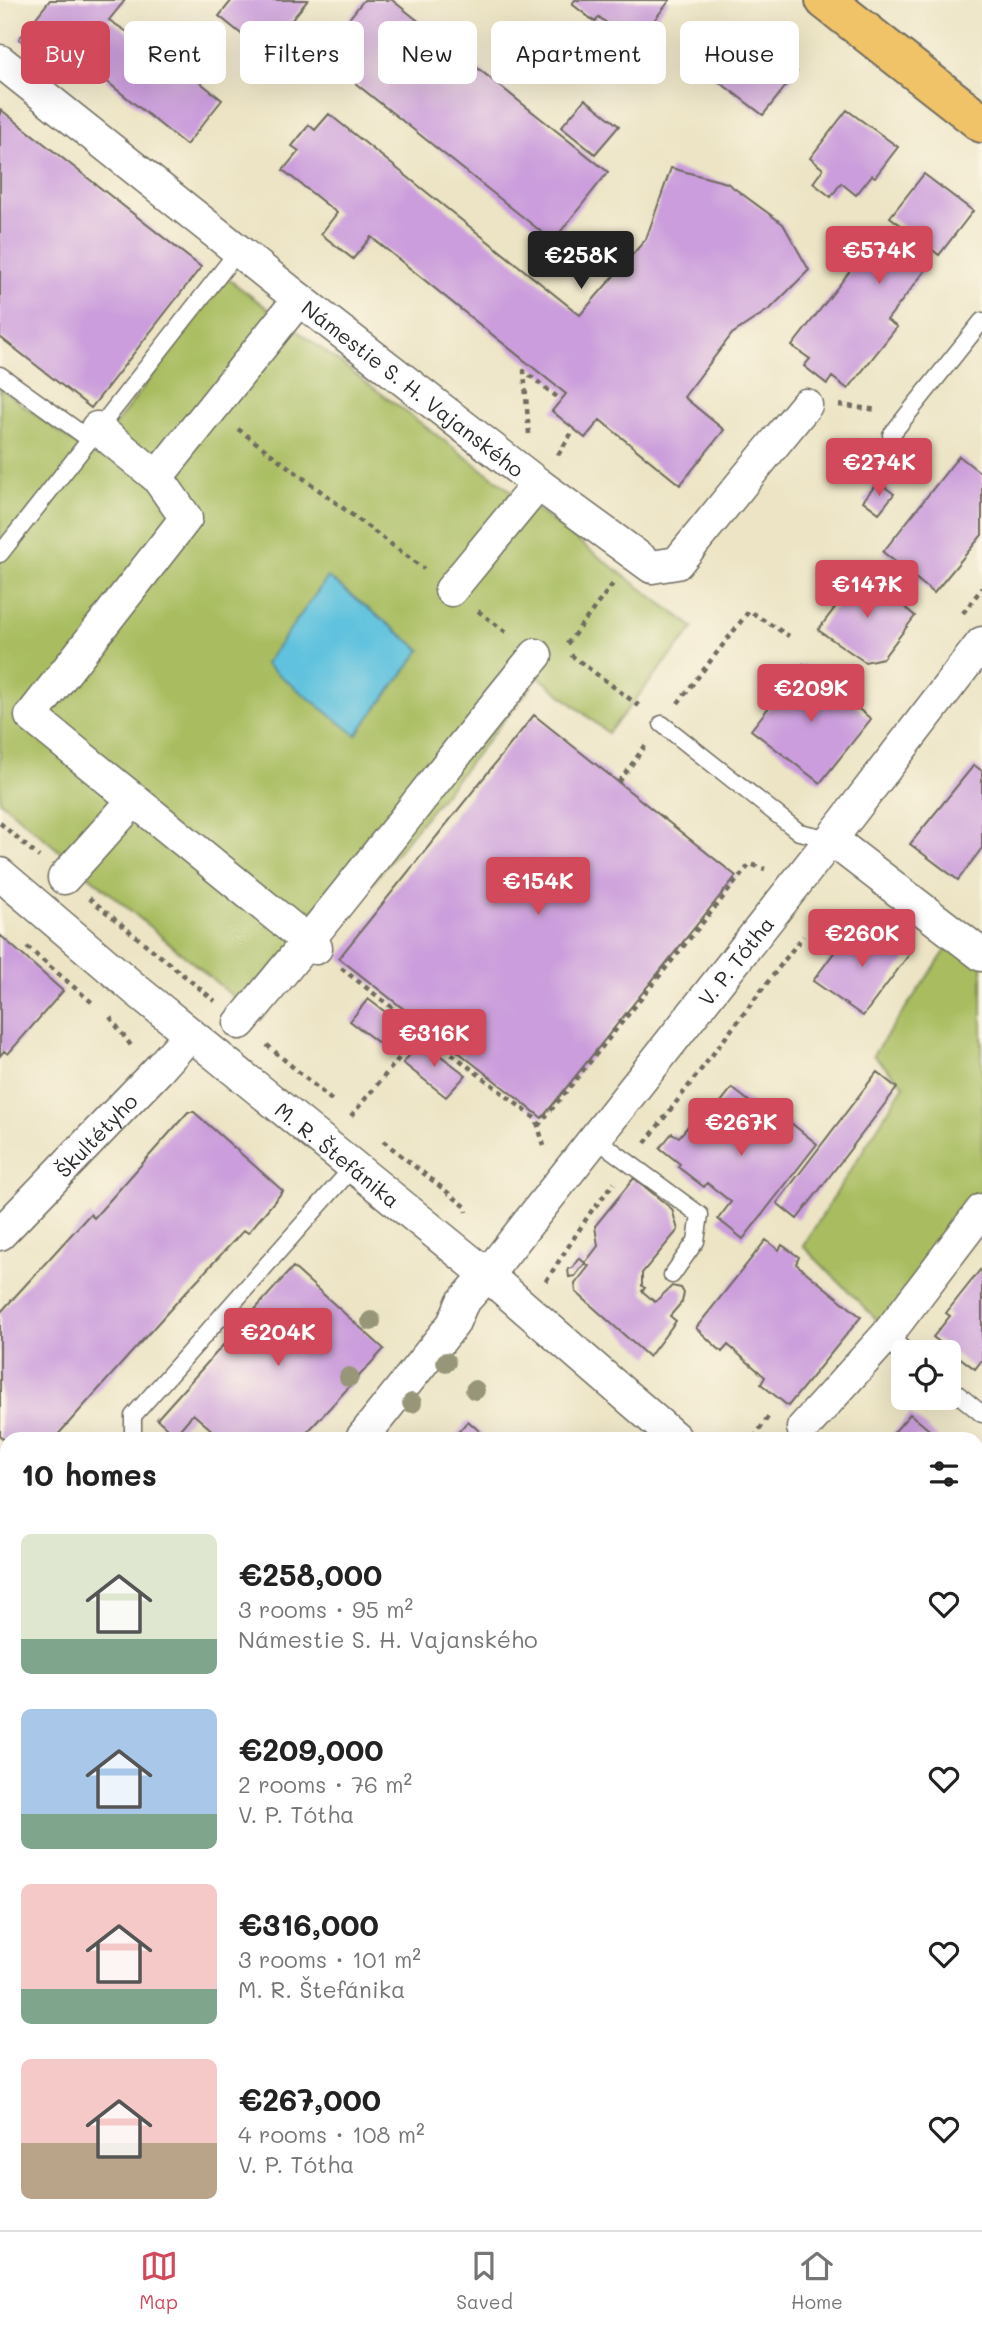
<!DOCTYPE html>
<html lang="en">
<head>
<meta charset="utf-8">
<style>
  body { margin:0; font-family:Mali,sans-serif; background:#f6f6f6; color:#222; height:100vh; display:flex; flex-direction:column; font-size:26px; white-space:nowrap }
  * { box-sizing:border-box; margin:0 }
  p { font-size:23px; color:#767676 }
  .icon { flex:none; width:38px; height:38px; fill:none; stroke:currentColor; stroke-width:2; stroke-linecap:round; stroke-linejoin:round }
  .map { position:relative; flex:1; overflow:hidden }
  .panel { position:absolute; left:0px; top:1432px; width:984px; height:800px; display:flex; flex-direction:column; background:#fff; border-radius:21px 21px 0 0; box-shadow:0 7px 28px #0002 }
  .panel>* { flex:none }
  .top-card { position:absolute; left:21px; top:21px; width:942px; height:63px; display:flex; gap:14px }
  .tools { position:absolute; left:891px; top:1340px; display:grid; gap:14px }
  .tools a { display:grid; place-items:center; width:70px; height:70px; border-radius:10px; background:#fff; box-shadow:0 7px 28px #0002; font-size:35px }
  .price { position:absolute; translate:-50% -60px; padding:0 16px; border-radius:7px; background:#d1495b; color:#fff; font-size:23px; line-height:46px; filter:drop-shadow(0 2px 4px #0008) }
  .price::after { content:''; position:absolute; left:50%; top:42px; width:21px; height:16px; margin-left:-10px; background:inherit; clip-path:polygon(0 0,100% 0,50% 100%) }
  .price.on { background:#222; color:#fff }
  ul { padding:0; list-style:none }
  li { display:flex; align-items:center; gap:21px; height:175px; padding:0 21px }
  li span { display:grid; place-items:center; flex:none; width:196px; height:140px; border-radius:10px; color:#555 }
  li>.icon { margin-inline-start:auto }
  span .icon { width:84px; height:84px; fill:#fffc; stroke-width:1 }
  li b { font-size:30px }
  h2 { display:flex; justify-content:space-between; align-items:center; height:84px; padding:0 21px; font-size:30px }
  .pill { padding:0 24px; border-radius:10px; background:#fff; box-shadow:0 7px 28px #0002; font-size:24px; line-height:63px }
  .pill.on { background:#d1495b; color:#fff }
  .menu { display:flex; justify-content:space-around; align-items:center; height:98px; border-top:2px solid #e0e0e0; background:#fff; font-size:19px; color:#767676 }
  .menu a { display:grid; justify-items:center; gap:4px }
  .menu .on { color:#d1495b }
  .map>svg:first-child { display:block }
  .green { fill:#a9bd61; stroke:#6a7446; stroke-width:2 }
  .water { fill:#60c2de; stroke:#467684; stroke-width:2 }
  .building { fill:#cb9ddc }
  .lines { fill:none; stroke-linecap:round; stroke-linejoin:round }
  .lane-casing { stroke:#6f6c61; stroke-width:19 }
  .street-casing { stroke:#6f6c61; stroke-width:35 }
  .primary-casing { stroke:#6f6c61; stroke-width:42 }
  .path { stroke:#6f6c61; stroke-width:4.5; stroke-dasharray:5 5; stroke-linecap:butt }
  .lane { stroke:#fff; stroke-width:16 }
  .street { stroke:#fff; stroke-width:32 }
  .primary { stroke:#f1c369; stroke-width:38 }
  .tree { fill:#979679 }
  .labels { text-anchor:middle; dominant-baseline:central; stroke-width:6; stroke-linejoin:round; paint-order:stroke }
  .street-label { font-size:21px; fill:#2b2b2b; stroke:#fcf5e5 }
</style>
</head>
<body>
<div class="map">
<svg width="982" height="2230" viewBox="0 0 982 2230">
  <rect width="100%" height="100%" fill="#fcf5e5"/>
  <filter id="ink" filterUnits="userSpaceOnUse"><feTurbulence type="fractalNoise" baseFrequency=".0143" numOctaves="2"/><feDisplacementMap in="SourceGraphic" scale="14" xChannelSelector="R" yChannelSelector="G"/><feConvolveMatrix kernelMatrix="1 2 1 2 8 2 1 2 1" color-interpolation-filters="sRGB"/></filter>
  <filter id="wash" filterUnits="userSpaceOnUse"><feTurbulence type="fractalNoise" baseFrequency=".00686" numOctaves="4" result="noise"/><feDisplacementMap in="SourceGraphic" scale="28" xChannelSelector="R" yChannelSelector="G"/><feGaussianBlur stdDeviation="1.57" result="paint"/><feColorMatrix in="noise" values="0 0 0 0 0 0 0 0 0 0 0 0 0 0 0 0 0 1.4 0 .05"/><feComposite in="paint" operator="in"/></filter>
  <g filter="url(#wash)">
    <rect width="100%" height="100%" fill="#ece4c4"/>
    <path class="green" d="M227,278L694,628L608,733L539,677L261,1020L0,801V388L91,456Z
      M956,936L982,955V1209L885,1328L803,1246L904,1085L873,1055Z
      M7,2030V2116L0,2124V2038Z"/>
    <path class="water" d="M328,577L421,650L356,735L265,664Z"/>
    <g id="blocks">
      <path class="building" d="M50,0H125L109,20L138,39L141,35L222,100L186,145L105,80L108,76L84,52L65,75L19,39Z
        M232,0H308L265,53L219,16Z
        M364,0H392L608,172L553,241L320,55Z
        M575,0H670L644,33L641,31L631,43L599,17L595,22L572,4Z
        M729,22L797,72L763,115L697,65Z
        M585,99L619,126L595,154L561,127Z
        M0,109L201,267L91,408L0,337Z
        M847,110L898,147L875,177L872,175L856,195L841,183L831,197L813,183L823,169L810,158Z
        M329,114L580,315L646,239L671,168L727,183L783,224L809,270L771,308L732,334L684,397L724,430L680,485L600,420L585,438L552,411L566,394L371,237L353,259L321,234L337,213L283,170L299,151L292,146L309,125L315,130Z
        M924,174L973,211L939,255L930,248L919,261L928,267L887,320L897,327L848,389L832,377L827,384L804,366L810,359L792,346L881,231L900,245L910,232L890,217Z
        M905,449L921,461L906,480L890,467Z
        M959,456L982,474V535L934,593L883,552Z
        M878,482L894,494L879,513L863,501Z
        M864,572L915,616L883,658L865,662L818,630L847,592L843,589L850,580L855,583Z
        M803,664L871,719L820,783L751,730Z
        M534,715L736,876L542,1118L339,958Z
        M974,765L982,771V848L958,880L910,844Z
        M853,927L869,939L877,928L911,952L863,1016L813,981Z
        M0,935L63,991L8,1054L4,1051L0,1056Z
        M368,999L412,1032L393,1054L350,1021Z
        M421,1041L466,1075L446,1097L403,1063Z
        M877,1072L897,1088L797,1219L777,1203Z
        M732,1088L776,1122L775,1124L779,1128L786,1119L817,1144L743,1239L718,1219L731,1202L707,1183L704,1187L678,1167L680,1164L660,1148L672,1133L679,1137L690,1124L699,1130Z
        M188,1112H194L283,1191L248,1233L244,1230L184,1294L55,1438H7V1442L0,1436V1313L90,1214L94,1218Z
        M634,1178L672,1209L678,1230L642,1273V1286L645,1288L642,1291L655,1302L672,1286L681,1288L684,1293L682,1302L670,1316L676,1321L649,1357L576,1292L575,1284L589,1266L585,1263L598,1246L595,1226Z
        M766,1240L779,1250L782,1245L799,1257L796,1264L861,1317L788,1406L761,1384L765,1377L728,1345L722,1352L696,1328Z
        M579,1258L585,1263L575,1276L569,1277L568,1269L572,1268Z
        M293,1267L384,1349L302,1438H221L193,1414L175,1435L157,1419Z
        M980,1270L982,1272V1360L975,1369L933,1337L950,1316L946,1313Z
        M910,1414L939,1438H889Z
        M468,1421L487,1438H453Z
        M976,1470L982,1475V1513L976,1519Z
        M7,1471V1565L0,1573V1479Z
        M982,1594V1657L976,1651V1602Z
        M0,2171L7,2177V2224H59L57,2226L61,2230H0Z
        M624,2224H729L723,2230H630Z
        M745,2224H881L875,2230H746L742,2227Z"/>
    </g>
  </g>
  <g filter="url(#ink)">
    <use href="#blocks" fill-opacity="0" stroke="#6f6c61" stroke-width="2"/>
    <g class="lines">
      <defs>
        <path id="lane" d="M0,375L89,439
          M891,435L982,321
          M0,554L238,251
          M662,724L799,832L831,839
          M595,1138L700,1215L696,1241L672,1275
          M887,1335L908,1353
          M948,1386L982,1414
          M133,1438V1416L354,1166
          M0,1642L7,1634"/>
        <g id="street">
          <path id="s1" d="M0,61L299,299L538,484L652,567L677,563L806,405"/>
          <path d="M299,299L157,477L186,518L31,716L316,948"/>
          <path d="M97,428L157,477"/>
          <path d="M451,590L538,484"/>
          <path d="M831,839L982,955"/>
          <path id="s2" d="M0,874L135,989L487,1275L675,1438"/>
          <path d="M64,878L134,800"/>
          <path d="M240,1023C342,903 436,776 536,655"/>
          <path id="s3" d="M0,1234L158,1070L190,1034"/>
          <path d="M803,1428L887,1335L982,1210"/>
          <path id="s4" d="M362,1438L453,1324L462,1303L487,1275L831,839L982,643"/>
          <path d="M976,1726L982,1720"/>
          <path d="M0,1850L7,1842"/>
          <path d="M976,2015L982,2020"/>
        </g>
        <path id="primary" d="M825,0L982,123"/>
      </defs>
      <use href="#lane" class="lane-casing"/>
      <use href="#street" class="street-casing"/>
      <use href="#primary" class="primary-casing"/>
      <path class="path" d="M839,405L878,410
        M238,429L424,569
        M529,434L524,371L561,400
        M558,455L574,429
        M478,611L510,635
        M963,613L982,588
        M567,644L615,581
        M571,655L642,708
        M678,703L749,611L789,636
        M619,782L645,746
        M0,823L39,857
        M89,898L215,1001
        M27,947L95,1005
        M341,968L536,1119L544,1146
        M110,1017L132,1047
        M267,1045L335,1103
        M351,1116L425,1027
        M538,1126L750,864L765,869
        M383,1141L466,1207L467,1212
        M645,1143L803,936
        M595,1207L614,1183
        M546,1281L594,1207
        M754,1438L768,1417
        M976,1548L982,1542
        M976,1824L982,1832
        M476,2224L480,2230
        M606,2224L612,2230
        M498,2230L503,2224"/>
      <use href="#lane" class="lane"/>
      <use href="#street" class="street"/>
      <use href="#primary" class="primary"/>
    </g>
    <g class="tree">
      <circle cx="371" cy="1321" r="10"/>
      <circle cx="446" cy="1362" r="10"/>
      <circle cx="349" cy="1377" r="10"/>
      <circle cx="475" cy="1390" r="10"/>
      <circle cx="412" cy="1403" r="10"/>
    </g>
  </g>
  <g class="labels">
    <g class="street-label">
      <text stroke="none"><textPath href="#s1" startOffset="527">Námestie S. H. Vajanského</textPath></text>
      <text stroke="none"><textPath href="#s4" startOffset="607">V. P. Tótha</textPath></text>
      <text stroke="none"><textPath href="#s3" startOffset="138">Škultétyho</textPath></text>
      <text stroke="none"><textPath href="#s2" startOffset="439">M. R. Štefánika</textPath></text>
    </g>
  </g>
</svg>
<div class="tools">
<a><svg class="icon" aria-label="locate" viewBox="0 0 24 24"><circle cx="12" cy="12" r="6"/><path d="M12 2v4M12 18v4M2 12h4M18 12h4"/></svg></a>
</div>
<b class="price" style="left:879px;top:286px">€574K</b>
<b class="price on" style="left:581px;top:291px">€258K</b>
<b class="price" style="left:879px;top:498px">€274K</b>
<b class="price" style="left:867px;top:620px">€147K</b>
<b class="price" style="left:811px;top:724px">€209K</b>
<b class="price" style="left:538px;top:917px">€154K</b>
<b class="price" style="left:862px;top:969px">€260K</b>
<b class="price" style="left:434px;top:1069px">€316K</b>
<b class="price" style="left:741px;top:1158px">€267K</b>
<b class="price" style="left:278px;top:1368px">€204K</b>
<div class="top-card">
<a class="pill on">Buy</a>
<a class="pill">Rent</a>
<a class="pill">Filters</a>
<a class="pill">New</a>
<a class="pill">Apartment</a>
<a class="pill">House</a>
</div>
<section class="panel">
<h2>10 homes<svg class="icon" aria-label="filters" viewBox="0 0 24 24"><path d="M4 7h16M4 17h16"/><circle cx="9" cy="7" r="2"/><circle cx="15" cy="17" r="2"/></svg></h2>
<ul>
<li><span style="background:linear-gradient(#dfe7d0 75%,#7fa58c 0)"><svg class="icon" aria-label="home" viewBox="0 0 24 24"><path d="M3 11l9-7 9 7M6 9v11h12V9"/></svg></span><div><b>€258,000</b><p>3 rooms · 95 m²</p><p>Námestie S. H. Vajanského</p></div><svg class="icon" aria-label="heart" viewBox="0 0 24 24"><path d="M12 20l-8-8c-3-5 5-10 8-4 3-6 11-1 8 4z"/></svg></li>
<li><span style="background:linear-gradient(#a9c7e8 75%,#7fa58c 0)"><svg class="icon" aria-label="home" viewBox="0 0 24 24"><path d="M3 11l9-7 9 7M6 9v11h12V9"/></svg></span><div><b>€209,000</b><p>2 rooms · 76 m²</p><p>V. P. Tótha</p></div><svg class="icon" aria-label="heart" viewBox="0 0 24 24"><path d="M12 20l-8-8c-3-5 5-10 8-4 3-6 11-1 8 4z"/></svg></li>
<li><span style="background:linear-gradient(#f6c9c9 75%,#7fa58c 0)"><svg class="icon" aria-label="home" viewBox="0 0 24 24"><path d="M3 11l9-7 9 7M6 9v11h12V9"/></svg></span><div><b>€316,000</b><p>3 rooms · 101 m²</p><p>M. R. Štefánika</p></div><svg class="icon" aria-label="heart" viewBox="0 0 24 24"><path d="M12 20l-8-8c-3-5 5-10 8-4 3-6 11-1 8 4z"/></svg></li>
<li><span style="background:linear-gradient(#f6c9c9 60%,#b9a48a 0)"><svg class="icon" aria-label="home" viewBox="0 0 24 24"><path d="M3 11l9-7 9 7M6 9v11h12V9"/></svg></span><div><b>€267,000</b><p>4 rooms · 108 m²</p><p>V. P. Tótha</p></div><svg class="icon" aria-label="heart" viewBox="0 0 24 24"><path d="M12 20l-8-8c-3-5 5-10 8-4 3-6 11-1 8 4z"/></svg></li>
</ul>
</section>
</div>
<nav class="menu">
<a class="on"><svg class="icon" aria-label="map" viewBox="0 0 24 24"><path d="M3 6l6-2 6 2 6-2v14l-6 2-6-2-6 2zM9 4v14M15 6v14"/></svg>Map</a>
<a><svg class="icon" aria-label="saved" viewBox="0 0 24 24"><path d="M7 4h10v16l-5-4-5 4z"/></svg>Saved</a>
<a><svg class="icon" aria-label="home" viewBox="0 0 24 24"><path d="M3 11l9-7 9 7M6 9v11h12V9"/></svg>Home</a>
</nav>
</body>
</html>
